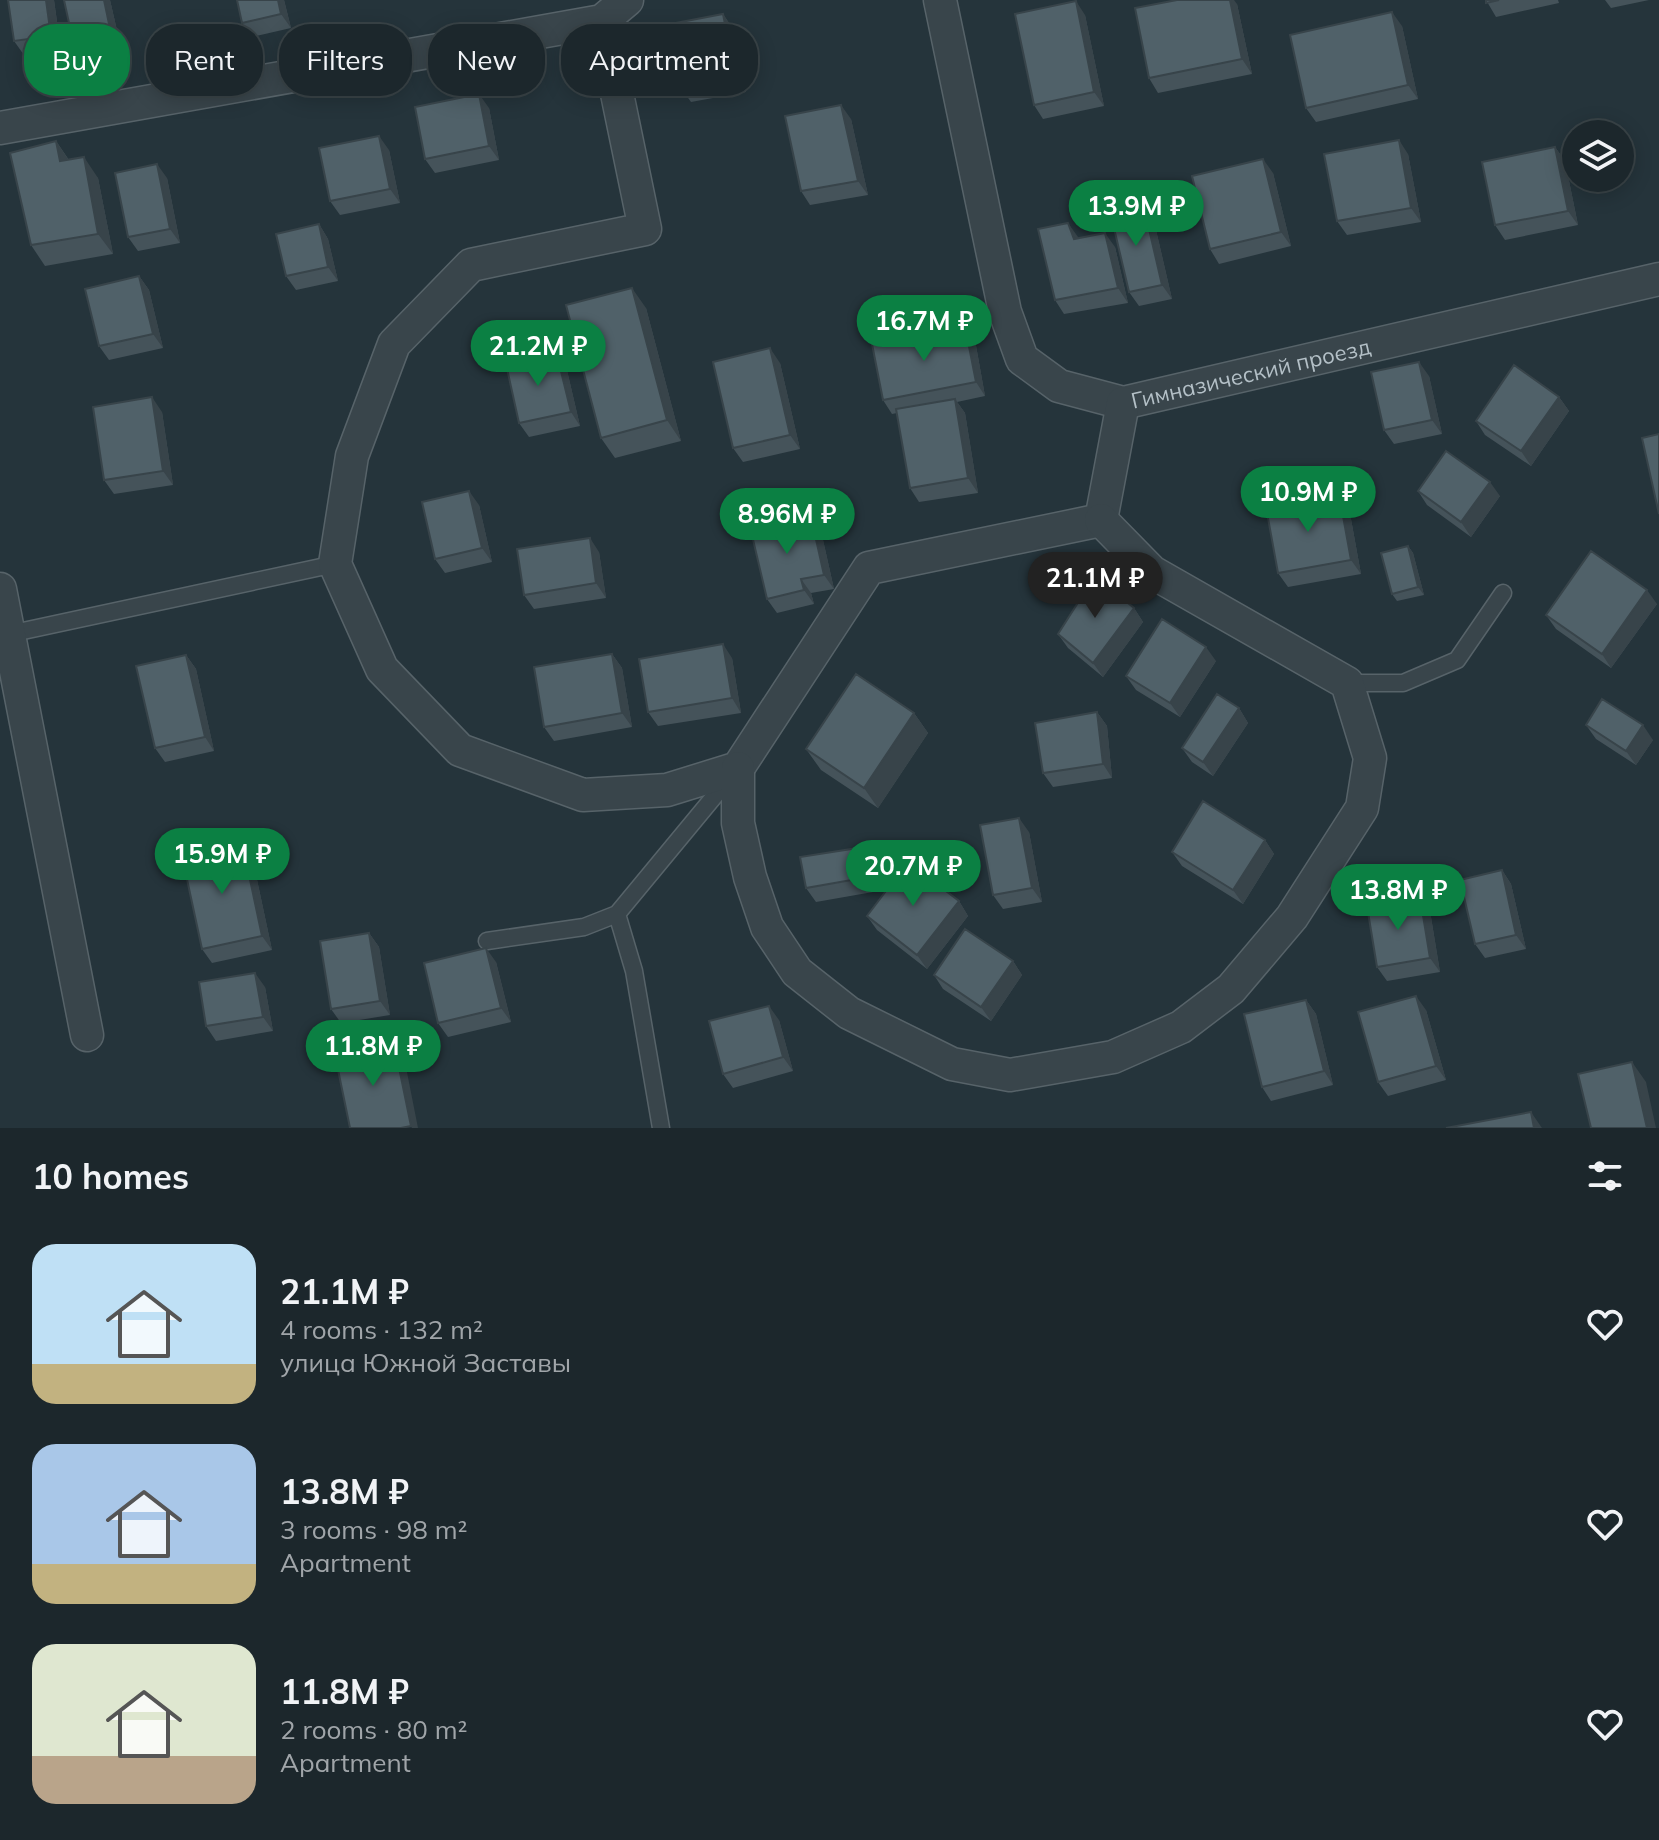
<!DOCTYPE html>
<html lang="en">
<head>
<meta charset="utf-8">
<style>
  body { margin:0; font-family:Mulish,sans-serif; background:#252f34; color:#f1f3f6; height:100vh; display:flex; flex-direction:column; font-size:30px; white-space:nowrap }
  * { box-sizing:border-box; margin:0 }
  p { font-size:26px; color:#a0a5a9 }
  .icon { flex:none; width:44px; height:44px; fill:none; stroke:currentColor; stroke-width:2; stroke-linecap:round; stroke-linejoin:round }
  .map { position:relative; height:1128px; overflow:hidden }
  .drawer { display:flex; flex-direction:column; background:#1c272c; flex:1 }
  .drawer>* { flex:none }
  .banner { position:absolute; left:24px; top:24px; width:800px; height:72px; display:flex; gap:16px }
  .tools { position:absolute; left:1562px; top:120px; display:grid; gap:16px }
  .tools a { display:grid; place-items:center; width:72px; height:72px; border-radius:50%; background:#1c272c; box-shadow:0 4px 20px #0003,0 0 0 2px #3a4448; font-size:40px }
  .price { position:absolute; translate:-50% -68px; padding:0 18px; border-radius:28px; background:#0b8043; color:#fff; font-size:26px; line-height:52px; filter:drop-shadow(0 2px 4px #0008) }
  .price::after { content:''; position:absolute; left:50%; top:48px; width:24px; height:18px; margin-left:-12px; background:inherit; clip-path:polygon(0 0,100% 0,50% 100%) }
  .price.current { background:#222; color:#fff }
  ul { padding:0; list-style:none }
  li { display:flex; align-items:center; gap:24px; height:200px; padding:0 32px }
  li span { display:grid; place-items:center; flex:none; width:224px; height:160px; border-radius:24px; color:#555 }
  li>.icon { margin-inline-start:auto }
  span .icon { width:96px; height:96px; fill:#fffc; stroke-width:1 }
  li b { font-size:34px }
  h2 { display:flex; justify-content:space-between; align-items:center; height:96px; padding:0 32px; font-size:34px }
  .pill { padding:0 28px; border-radius:32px; background:#1c272c; box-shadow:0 4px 20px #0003,0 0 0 2px #3a4448; font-size:28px; line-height:72px }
  .pill.current { background:#0b8043; color:#fff }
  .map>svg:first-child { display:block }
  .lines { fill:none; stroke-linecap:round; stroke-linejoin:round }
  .service-casing { stroke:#576369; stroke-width:19 }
  .minor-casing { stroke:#576369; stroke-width:35 }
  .service { stroke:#39454b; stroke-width:16 }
  .minor { stroke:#39454b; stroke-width:32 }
  .wall { fill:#45535a }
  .shaded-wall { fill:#38444a }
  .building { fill:#506169; stroke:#38444a; stroke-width:2 }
  .labels { text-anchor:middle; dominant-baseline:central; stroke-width:8; stroke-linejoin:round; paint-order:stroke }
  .street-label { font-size:22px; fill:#b4c0c7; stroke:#1e2a30 }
</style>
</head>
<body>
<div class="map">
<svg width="1659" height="1128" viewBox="0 0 1659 1128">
  <rect width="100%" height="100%" fill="#25343b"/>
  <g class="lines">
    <defs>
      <path id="service" d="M9,634L335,564
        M1347,683H1403L1457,660L1503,593
        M617,914L634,971L661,1128
        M487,941L584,927L617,914L732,775"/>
      <g id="minor">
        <path id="s1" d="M940,0L1005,312L1022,359L1059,386L1123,403L1659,279"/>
        <path d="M602,21L645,229L471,265L394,344L352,456L335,564L382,669L460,750L583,795L667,790L738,768L869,568L1101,520L1123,403"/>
        <path d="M0,128L602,21L627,0"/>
        <path d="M0,589L87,1035"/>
        <path d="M738,768V823L750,877L767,927L797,972L849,1013L952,1064L1010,1075L1113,1057L1181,1027L1231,989L1292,917L1362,808L1370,758L1347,683L1152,572L1101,520"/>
      </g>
    </defs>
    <use href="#service" class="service-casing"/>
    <use href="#minor" class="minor-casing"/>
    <use href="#service" class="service"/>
    <use href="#minor" class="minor"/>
  </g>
  <path class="wall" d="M8,0H54L61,50L24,55L14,41Z
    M110,0L122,52L84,60L74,46Z
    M284,0L291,28L252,37L242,23Z
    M1486,0H1558L1559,3L1496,17Z
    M1605,0H1649L1611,8Z
    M1237,4L1252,74L1158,93L1149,78Z
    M723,14L733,29L746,92L691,102L681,88Z
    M1085,15L1104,106L1043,119L1034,105Z
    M1402,26L1418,99L1316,122L1306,108Z
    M489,108L499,160L435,173L425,159Z
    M851,119L868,195L810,205L801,191Z
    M56,141L69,160L98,178L113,254L45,266L31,245Z
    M1555,147L1565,161L1578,225L1505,240L1495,225Z
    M389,150L400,203L340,215L330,201Z
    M1408,154L1421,222L1347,235L1337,221Z
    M1273,173L1291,246L1219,264L1210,249Z
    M167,178L180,243L138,251L128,237Z
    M1153,217L1172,299L1139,306L1129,292Z
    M319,224L328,239L338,281L296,290L286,276Z
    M1078,238L1115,247L1128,303L1064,314L1055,300Z
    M139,276L149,290L163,348L109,360L99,346Z
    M646,308L681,441L615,458L601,438Z
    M975,340L985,396L957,402L965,413L978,493L919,502L910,488L897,413L892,414L883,400Z
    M780,363L800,449L743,462L733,448Z
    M566,366L580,426L529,437L519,423Z
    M1429,376L1442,434L1394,444L1384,430Z
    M1559,397L1569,411L1531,466L1485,435L1476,421Z
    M162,412L173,485L114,494L104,480Z
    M1418,491L1500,496L1471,537L1427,505Z
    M1339,494L1349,508L1361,574L1288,587L1278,573Z
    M479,505L492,562L445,573L435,559Z
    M811,517L821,531L834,589L811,593L814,604L777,613L767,599Z
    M1408,546L1413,553L1424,595L1397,601L1392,594Z
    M599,552L606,598L534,609L524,595Z
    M1657,604L1611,668L1556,629L1546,615Z
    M1134,608L1143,622L1103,677L1068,648L1058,634Z
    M612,654L622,668L632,727L554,741L544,727Z
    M186,655L196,669L214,751L165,762L155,748Z
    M732,658L741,713L658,726L648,712Z
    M1216,661L1180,717L1136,690L1126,676Z
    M1239,708L1248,723L1213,776L1192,762L1182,748Z
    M1097,712L1107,726L1112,778L1053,787L1043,773Z
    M914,713L928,733L878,808L821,770L806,749Z
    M1586,725L1653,740L1636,765L1596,739Z
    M1029,832L1042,902L1003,909L993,895Z
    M1265,840L1274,854L1243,904L1182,866L1172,852Z
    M858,848L868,862L873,892L816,902L806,888Z
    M252,856L272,950L212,963L202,949Z
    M1502,870L1511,884L1526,949L1485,958L1475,944Z
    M1420,897L1430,911L1440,972L1387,981L1377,967Z
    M959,901L968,916L927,969L877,930L867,916Z
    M369,933L379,947L390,1015L341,1023L331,1009Z
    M1013,961L1022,975L991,1021L943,989L934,975Z
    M496,962L511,1022L448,1037L438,1023Z
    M265,987L273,1031L216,1041L206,1026Z
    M1306,1000L1316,1014L1333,1085L1271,1101L1262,1087Z
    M1426,1010L1446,1080L1388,1096L1378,1082Z
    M779,1020L793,1071L733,1088L723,1074Z"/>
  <path class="shaded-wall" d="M46,0H54L61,50L51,36Z
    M104,0H110L122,52L112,38Z
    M278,0H284L291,28L281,14Z
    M1230,0H1234L1237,4L1252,74L1242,59Z
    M1076,1L1085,15L1104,106L1094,92Z
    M1392,12L1402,26L1418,99L1408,85Z
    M723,14L733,29L746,92L736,78Z
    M479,94L489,108L499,160L489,146Z
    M841,105L851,119L868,195L858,181Z
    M379,136L389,150L400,203L390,189Z
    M1399,140L1408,154L1421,222L1411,208Z
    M56,141L70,162L60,161Z
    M1555,147L1565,161L1578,225L1568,211Z
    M84,157L98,178L113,254L98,234Z
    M1263,159L1273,173L1291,246L1281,232Z
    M157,164L167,178L180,243L170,229Z
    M1143,203L1153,217L1172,299L1162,285Z
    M1068,223L1078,237L1084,253L1074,239Z
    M319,224L328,239L338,281L328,267Z
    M1105,233L1115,247L1128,303L1118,288Z
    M139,276L149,290L163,348L153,334Z
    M632,288L646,308L681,441L667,420Z
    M965,326L975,340L985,396L976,382Z
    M770,348L780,363L800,449L790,435Z
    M556,351L566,366L580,426L571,412Z
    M1419,362L1429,376L1442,434L1432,420Z
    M152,397L162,412L173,485L163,471Z
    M1559,397L1569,411L1531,466L1521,451Z
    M955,399L965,413L978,493L968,478Z
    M1490,482L1500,496L1471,537L1461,522Z
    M469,491L479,505L492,562L482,548Z
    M1339,494L1349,508L1361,574L1351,560Z
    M811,517L821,531L834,589L824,575Z
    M590,538L599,552L606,598L596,583Z
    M1408,546L1413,553L1424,595L1418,587Z
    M801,579L811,593L814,604L804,590Z
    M1647,590L1657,604L1611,668L1602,654Z
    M1134,608L1143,622L1103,677L1093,663Z
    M723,644L732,658L741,713L732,698Z
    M1206,647L1216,661L1180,717L1170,703Z
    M612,654L622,668L632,727L622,713Z
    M186,655L196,669L214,751L205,737Z
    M1239,708L1248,723L1213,776L1203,762Z
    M1097,712L1107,726L1112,778L1103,764Z
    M914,713L928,733L878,808L864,788Z
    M1643,725L1653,740L1636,765L1626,751Z
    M1019,818L1029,832L1042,902L1032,888Z
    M1265,840L1274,854L1243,904L1233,890Z
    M242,842L252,856L272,950L262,936Z
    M858,848L868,862L873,892L863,878Z
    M1502,870L1511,884L1526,949L1516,935Z
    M1420,897L1430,911L1440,972L1430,958Z
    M959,901L968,916L927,969L917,955Z
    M369,933L379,947L390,1015L380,1001Z
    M486,948L496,962L511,1022L501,1008Z
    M1013,961L1022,975L991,1021L981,1007Z
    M255,973L265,987L273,1031L263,1017Z
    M1416,996L1426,1010L1446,1080L1436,1066Z
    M1306,1000L1316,1014L1333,1085L1324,1071Z
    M769,1006L779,1020L793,1071L783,1057Z
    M394,1043L404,1057L418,1128H412L411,1126Z
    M1632,1062L1646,1082L1656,1128H1647Z
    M1531,1112L1542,1128H1534Z"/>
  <path class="building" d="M8,0H46L51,36L14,41Z
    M64,0H104L112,38L74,46Z
    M237,0H278L281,14L242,23Z
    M1177,0H1230L1242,59L1149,78L1135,8Z
    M1486,0H1499L1486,3Z
    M1076,1L1094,92L1034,105L1015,14Z
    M1392,12L1408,85L1306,108L1290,35Z
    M723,14L736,78L681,88L665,25Z
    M479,94L489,146L425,159L415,107Z
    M841,105L858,181L801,191L785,116Z
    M379,136L390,189L330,201L319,148Z
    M1399,140L1411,208L1337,221L1324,154Z
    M56,141L60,161L84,157L98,234L31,245L10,153Z
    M1555,147L1568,211L1495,225L1482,162Z
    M1263,159L1281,232L1210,249L1192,176Z
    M157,164L170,229L128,237L115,173Z
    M1143,203L1162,285L1129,292L1110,211Z
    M1068,223L1074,239L1105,233L1118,288L1055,300L1038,229Z
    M319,224L328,267L286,276L276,234Z
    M139,276L153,334L99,346L85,289Z
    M632,288L667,420L601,438L566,305Z
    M965,326L976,382L883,400L872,344Z
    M770,348L790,435L733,448L713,362Z
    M556,351L571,412L519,423L506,364Z
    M1419,362L1432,420L1384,430L1371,372Z
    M1514,365L1559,397L1521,451L1476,421Z
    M152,397L163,471L104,480L93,407Z
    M955,399L968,478L910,488L896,409Z
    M1659,434V514L1642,438Z
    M1446,451L1490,482L1461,522L1418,491Z
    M469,491L482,548L435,559L422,502Z
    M1339,494L1351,560L1278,573L1266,507Z
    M811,517L824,575L801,579L804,590L767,599L751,531Z
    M590,538L596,583L524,595L517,549Z
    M1408,546L1418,587L1392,594L1381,553Z
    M1591,551L1647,590L1602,654L1546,615Z
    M1095,576L1134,608L1093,663L1058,634Z
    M1162,619L1206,647L1170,703L1126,676Z
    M723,644L732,698L648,712L639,659Z
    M612,654L622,713L544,727L534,667Z
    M186,655L205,737L155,748L136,666Z
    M856,674L914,713L864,788L806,749Z
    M1217,694L1239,708L1203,762L1182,748Z
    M1602,699L1643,725L1626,751L1586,725Z
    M1097,712L1103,764L1043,773L1035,723Z
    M1203,801L1265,840L1233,890L1172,852Z
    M1019,818L1032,888L993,895L980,825Z
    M242,842L262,936L202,949L182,856Z
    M858,848L863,878L806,888L800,857Z
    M908,862L959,901L917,955L867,916Z
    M1502,870L1516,935L1475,944L1460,880Z
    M1420,897L1430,958L1377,967L1367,906Z
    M965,929L1013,961L981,1007L934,975Z
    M369,933L380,1001L331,1009L320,941Z
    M486,948L501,1008L438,1023L424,963Z
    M255,973L263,1017L206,1026L199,982Z
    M1416,996L1436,1066L1378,1082L1358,1012Z
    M1306,1000L1324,1071L1262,1087L1244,1014Z
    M769,1006L783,1057L723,1074L709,1021Z
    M394,1043L411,1126L401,1128H350L335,1055Z
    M1632,1062L1647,1128H1591L1578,1074Z
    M1531,1112L1534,1128H1446Z"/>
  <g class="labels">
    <g class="street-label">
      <text stroke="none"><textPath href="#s1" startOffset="612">Гимназический проезд</textPath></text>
    </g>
  </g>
</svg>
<div class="tools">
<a><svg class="icon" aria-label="layers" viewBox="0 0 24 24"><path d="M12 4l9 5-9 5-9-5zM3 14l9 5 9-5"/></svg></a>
</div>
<b class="price" style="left:1136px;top:248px">13.9M ₽</b>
<b class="price" style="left:924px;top:363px">16.7M ₽</b>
<b class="price" style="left:538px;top:388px">21.2M ₽</b>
<b class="price" style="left:1308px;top:534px">10.9M ₽</b>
<b class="price" style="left:787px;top:556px">8.96M ₽</b>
<b class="price current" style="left:1095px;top:620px">21.1M ₽</b>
<b class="price" style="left:222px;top:896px">15.9M ₽</b>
<b class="price" style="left:913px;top:908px">20.7M ₽</b>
<b class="price" style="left:1398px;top:932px">13.8M ₽</b>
<b class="price" style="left:373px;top:1088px">11.8M ₽</b>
<div class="banner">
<a class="pill current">Buy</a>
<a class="pill">Rent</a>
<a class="pill">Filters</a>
<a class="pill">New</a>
<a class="pill">Apartment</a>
</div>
</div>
<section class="drawer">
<h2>10 homes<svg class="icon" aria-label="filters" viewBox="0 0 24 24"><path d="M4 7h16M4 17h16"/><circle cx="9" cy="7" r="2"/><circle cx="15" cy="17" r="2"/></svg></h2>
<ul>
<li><span style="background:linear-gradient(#bfe0f5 75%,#c2b280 0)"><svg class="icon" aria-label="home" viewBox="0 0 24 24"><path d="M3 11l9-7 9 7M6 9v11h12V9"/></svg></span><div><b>21.1M ₽</b><p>4 rooms · 132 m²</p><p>улица Южной Заставы</p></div><svg class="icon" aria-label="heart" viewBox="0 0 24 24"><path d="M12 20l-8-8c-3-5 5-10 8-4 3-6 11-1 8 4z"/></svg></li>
<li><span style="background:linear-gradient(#a9c7e8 75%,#c2b280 0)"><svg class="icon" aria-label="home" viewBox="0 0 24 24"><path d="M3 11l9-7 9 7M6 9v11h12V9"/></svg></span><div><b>13.8M ₽</b><p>3 rooms · 98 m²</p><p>Apartment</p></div><svg class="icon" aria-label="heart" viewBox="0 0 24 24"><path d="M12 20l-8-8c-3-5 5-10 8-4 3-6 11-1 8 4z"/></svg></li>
<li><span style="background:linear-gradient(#dfe7d0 70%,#b9a48a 0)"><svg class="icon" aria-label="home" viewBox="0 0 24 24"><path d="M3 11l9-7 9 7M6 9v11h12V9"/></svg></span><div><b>11.8M ₽</b><p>2 rooms · 80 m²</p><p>Apartment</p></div><svg class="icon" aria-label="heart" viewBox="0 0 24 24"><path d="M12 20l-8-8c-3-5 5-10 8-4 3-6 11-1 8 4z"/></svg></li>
</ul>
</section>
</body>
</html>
